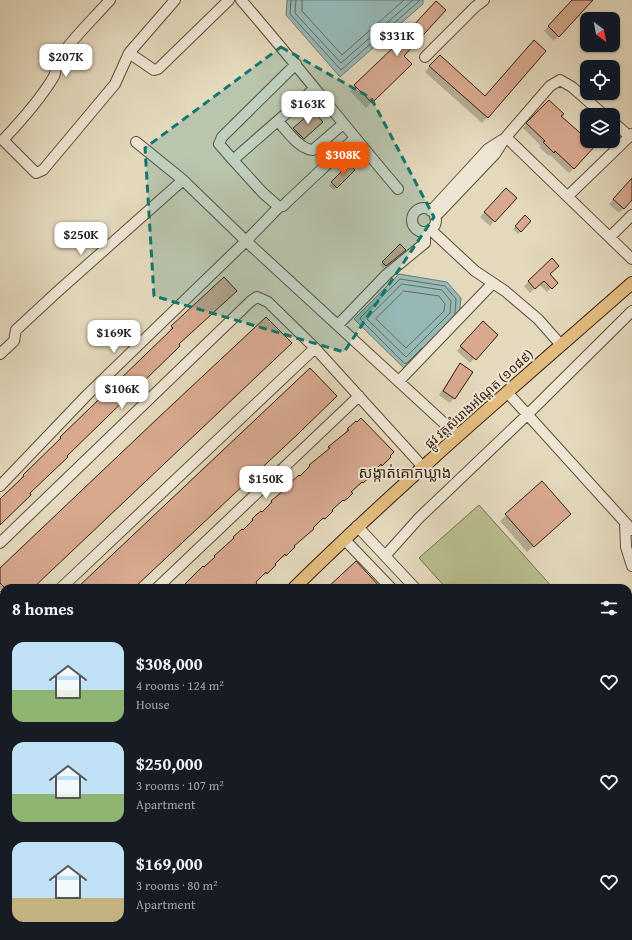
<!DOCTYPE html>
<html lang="en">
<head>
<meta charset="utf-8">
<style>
  body { margin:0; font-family:"Gentium Book Plus","Noto Sans Khmer",serif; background:#20242c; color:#f1f3f6; height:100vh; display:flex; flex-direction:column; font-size:15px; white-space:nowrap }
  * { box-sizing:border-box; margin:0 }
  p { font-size:13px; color:#9ea1a6 }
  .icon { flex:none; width:22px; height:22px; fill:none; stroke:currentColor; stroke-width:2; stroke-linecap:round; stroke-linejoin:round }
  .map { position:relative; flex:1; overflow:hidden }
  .panel { position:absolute; left:0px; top:584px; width:632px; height:356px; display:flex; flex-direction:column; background:#171b24; border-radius:12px 12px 0 0; box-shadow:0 1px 3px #0004 }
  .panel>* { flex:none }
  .needle { width:26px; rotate:148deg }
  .tools { position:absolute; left:580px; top:12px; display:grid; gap:8px }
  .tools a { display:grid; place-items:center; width:40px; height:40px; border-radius:8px; background:#171b24; box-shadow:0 1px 3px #0004; font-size:20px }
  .price { position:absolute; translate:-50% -34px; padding:0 9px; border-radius:8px; background:#fff; color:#222; font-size:13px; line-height:26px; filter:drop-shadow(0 1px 2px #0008) }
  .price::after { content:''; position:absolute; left:50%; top:24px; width:12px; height:9px; margin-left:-6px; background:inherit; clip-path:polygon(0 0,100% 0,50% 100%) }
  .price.selected { background:#ea580c; color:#fff }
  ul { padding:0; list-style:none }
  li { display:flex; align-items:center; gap:12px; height:100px; padding:0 12px }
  li span { display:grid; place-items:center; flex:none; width:112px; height:80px; border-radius:12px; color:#555 }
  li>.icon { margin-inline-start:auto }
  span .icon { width:48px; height:48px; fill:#fffc; stroke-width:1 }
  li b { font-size:17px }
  h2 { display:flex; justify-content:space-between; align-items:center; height:48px; padding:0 12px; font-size:17px }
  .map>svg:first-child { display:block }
  .green { fill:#b8be8e; stroke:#776e4c }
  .water { fill:#96b9b6; stroke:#707b71 }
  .shadow { fill:#0003 }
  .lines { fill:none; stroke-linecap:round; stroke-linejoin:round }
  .shore { stroke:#666b60; stroke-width:1 }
  .building { fill:#d8a98f; stroke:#361d0a }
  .minor-casing { stroke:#624c37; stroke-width:12 }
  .major-casing { stroke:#361d0a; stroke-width:14 }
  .minor { stroke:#ede6d4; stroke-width:10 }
  .major { stroke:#e2bc7e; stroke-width:12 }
  .marked { fill:#0f766e; fill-opacity:0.2; stroke:#0f766e; stroke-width:3; stroke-dasharray:8 5; stroke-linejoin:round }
  .labels { text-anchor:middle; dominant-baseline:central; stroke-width:4; stroke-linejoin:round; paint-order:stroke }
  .street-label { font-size:13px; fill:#361d0a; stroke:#ede6d4 }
  .quarter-label { font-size:15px; fill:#361d0a; stroke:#ede6d4 }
</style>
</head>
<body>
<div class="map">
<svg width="632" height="940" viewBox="0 0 632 940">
  <rect width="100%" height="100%" fill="#e4d9bd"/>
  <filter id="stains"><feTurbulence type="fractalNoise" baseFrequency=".005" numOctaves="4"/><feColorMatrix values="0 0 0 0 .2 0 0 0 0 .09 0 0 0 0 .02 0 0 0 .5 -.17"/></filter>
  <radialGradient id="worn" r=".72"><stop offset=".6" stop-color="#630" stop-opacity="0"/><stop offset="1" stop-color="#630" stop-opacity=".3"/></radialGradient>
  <path class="green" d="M479,505L553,588H446L419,558Z"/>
  <path class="water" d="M287,0H423V4L340,77L286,15Z
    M399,274L447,282L461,298L459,317L406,370L354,319Z"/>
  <path class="shadow" d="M574,0H592L554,41L544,31Z
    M430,7L403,56L411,64L366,108L350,91L395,48L394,47Z
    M545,51L482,123L425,72L434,61L485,97Z
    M549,101L560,116L584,138L585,136L587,138V141H590L574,168L569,173L550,155L549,156L539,147L541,146L523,128Z
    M313,112L317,126L299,143L289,134Z
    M349,165L353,170L334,190L329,186Z
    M632,179V199L619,213L609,204Z
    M501,194L494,221L490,226L480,217Z
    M525,217L530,221L518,234L513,229Z
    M400,245L402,253L383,268L380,265Z
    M552,260L549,274L557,282L547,292L539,284L530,293L524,286Z
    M224,279L178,344L29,493L0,524V501L22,480L21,478L59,442L58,440L61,438L171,331L169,330L172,327Z
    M478,327L496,335L470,363L457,351Z
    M461,365L454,398L450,403L439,395L456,369Z
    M356,422L390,457L379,468L378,466L370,474L368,478L360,485L359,484L350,492L348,496L331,510L332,511L321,521L320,520L283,558L282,556L264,576L263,574L255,582L251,588H180L184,584L185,585L213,560L212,559L232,541L231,540L234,538L251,523L250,522L260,512L262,513L270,505L269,504L289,487L288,486L291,484L308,469L307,468L310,465L319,459L337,440L346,433L345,432Z
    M542,483L564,520L527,552L500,521Z
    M0,570L32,588H4V593L0,589Z
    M3,640L4,697L0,701V643Z
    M628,699L632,704V741L628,736Z
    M632,744V787L628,789V746Z
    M4,757V821L0,825V761Z
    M628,850L632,851V903L628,906Z
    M4,900V934L0,938V904Z
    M230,936H277L280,940H226Z
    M318,936H395L392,940H313Z
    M437,936H455L459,940H433Z
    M552,936H562L557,940Z
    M563,936H594L590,940H567Z"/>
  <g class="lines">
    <path class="shore" d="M291,0L290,14L341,70L418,2L419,0
      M296,0L295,13L341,63L413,0
      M302,0V11L342,55L404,0
      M402,284L442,290L451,301L450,313L406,357L367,319Z
      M404,291L439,296L445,304L444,311L406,348L376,319Z
      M422,348L407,363L405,364L361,320L360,318L400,279L445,286L456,299L455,314"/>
  </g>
  <path class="building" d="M572,0H593L559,37L548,26Z
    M436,1L446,10L404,56L412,64L372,103L354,85L399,42V41Z
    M534,40L546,51L488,118L429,66L440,55L485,96Z
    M549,100L564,114L561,116L587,139V141H592L596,145L574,169L555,151L554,153L543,142L545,141L526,123Z
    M313,111L323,122L304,139L293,128Z
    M349,164L355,170L337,188L331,182Z
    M632,178V200L624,209L613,199Z
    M506,188L517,198L495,222L484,212Z
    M525,215L531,221L521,232L515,226Z
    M400,244L406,250L386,266L382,262Z
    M552,258L559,266L550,274L558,283L552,289L544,281L535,289L528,281Z
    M224,277L237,291L179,344L180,346L67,456L68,457L30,493L31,495L0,525V499L24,476L23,475L61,438L60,437L173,328L171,326Z
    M266,317L292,343L33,588H5L0,583V568L158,418Z
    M483,321L498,335L476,360L460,346Z
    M460,363L473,372L455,399L443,391Z
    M310,368L337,396L299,433L134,588H77Z
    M361,418L394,452L390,456L391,457L382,466L381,464L371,474L372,475L363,483L362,482L351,492L353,493L348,498L344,501L343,500L332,510L333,511L325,519L323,518L313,528L314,529L294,546L295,547L286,556L285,554L275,564L276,565L267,574L266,572L256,582L257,584L252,588H181L203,566L204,567L215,557L214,556L234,538L233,537L242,529L243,530L253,520L252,519L256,515L261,511L262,512L272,502L271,501L291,484L290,483L299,475L300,476L310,466L309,465L330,448L328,447L349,430L347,429L356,421L357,422Z
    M542,481L571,514L534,547L505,514Z
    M356,561L381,588H327Z"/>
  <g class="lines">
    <defs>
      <path id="minor" d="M110,0C93,19 74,37 59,58C55,64 57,72 53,78C39,101 21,121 3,140L36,173L43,170L115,84L129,53L175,0
        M241,0C295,62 345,127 398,189
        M129,53L154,70L158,69L229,0
        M425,57L475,7L484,0
        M278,121C287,131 299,149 313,150L343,124
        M613,122L629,136
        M506,137L632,259
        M136,142L183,180L246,241L458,436
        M233,160L219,144L222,137L296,64
        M568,196L632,134
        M279,207L263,193L233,160L314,89
        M412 220a12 12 0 1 1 24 0a12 12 0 1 1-24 0Z
        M431,211L488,149L502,140
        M435,217L495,154L506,137L550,86L560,80L572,87L604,115
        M431,230L475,271L505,291L538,319L561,345
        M610,237L632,215
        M338,325L387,274L425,243V232
        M0,354L14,341L16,330L57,292L183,180
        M399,381L493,283
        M507,392L632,530
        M0,486L88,394L246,241L279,207L283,206L288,201L355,138
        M625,523L626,547L632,566
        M357,526L415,588
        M344,539L391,588
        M0,543L251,301L257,297L268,302L315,348L423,467
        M385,556L419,518L527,415L632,311
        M61,588L315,348
        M157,588L359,396
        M0,597L4,601
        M0,617L4,613
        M628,690L632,693
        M0,737L4,733
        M628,738L632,736
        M628,840L632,844
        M146,936L150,940
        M482,936L486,940
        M533,936L537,940
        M135,940L140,936
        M207,940L211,936
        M426,940L430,936
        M499,940L504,936"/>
      <path id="major" d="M294,588C402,482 518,383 632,283
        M0,865L4,861"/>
    </defs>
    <use href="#minor" class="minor-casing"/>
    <use href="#major" class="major-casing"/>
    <use href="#minor" class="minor"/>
    <use href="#major" class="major"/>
  </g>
  <path class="marked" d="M281,47L371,98L434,217L344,352L154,296L145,148Z"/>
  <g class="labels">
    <g class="street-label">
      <text transform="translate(479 399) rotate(-42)">ផ្លូវ វត្តសំរោងអណ្ដែត (១០៨៩)</text>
    </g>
    <g class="quarter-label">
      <text x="405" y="472">សង្កាត់គោកឃ្លាង</text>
    </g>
  </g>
  <rect width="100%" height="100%" filter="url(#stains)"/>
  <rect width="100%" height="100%" fill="url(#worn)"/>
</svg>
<div class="tools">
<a><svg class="needle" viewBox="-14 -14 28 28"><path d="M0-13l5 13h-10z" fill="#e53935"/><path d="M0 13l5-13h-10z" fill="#9ea1a6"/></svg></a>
<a><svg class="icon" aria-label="locate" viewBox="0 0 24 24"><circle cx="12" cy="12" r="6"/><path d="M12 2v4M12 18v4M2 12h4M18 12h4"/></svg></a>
<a><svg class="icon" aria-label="layers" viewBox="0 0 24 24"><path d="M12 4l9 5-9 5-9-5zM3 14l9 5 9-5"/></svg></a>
</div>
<b class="price" style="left:397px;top:57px">$331K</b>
<b class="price" style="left:66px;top:78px">$207K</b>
<b class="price" style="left:308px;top:125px">$163K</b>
<b class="price selected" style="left:343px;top:176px">$308K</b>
<b class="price" style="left:81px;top:256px">$250K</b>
<b class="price" style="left:114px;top:354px">$169K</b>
<b class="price" style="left:122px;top:410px">$106K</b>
<b class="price" style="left:266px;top:500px">$150K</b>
<section class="panel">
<h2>8 homes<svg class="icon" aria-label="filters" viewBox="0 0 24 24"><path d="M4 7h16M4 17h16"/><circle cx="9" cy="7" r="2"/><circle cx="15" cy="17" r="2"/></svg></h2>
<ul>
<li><span style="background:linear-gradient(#bfe0f5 60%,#8fb573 0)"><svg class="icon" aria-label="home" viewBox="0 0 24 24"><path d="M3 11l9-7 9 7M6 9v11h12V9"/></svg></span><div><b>$308,000</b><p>4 rooms · 124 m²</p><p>House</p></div><svg class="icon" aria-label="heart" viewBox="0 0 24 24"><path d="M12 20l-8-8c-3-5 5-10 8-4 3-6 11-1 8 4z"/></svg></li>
<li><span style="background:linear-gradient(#bfe0f5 65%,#8fb573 0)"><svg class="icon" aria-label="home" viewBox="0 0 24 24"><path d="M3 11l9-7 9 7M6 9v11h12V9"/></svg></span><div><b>$250,000</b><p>3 rooms · 107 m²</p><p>Apartment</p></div><svg class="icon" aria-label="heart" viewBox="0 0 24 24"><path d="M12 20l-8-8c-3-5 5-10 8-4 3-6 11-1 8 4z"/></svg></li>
<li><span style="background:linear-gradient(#bfe0f5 70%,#c2b280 0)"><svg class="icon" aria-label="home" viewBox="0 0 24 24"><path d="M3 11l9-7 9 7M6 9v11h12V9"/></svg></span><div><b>$169,000</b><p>3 rooms · 80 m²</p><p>Apartment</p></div><svg class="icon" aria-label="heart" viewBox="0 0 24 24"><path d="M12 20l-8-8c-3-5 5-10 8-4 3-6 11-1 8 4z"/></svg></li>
</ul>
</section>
</div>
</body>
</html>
